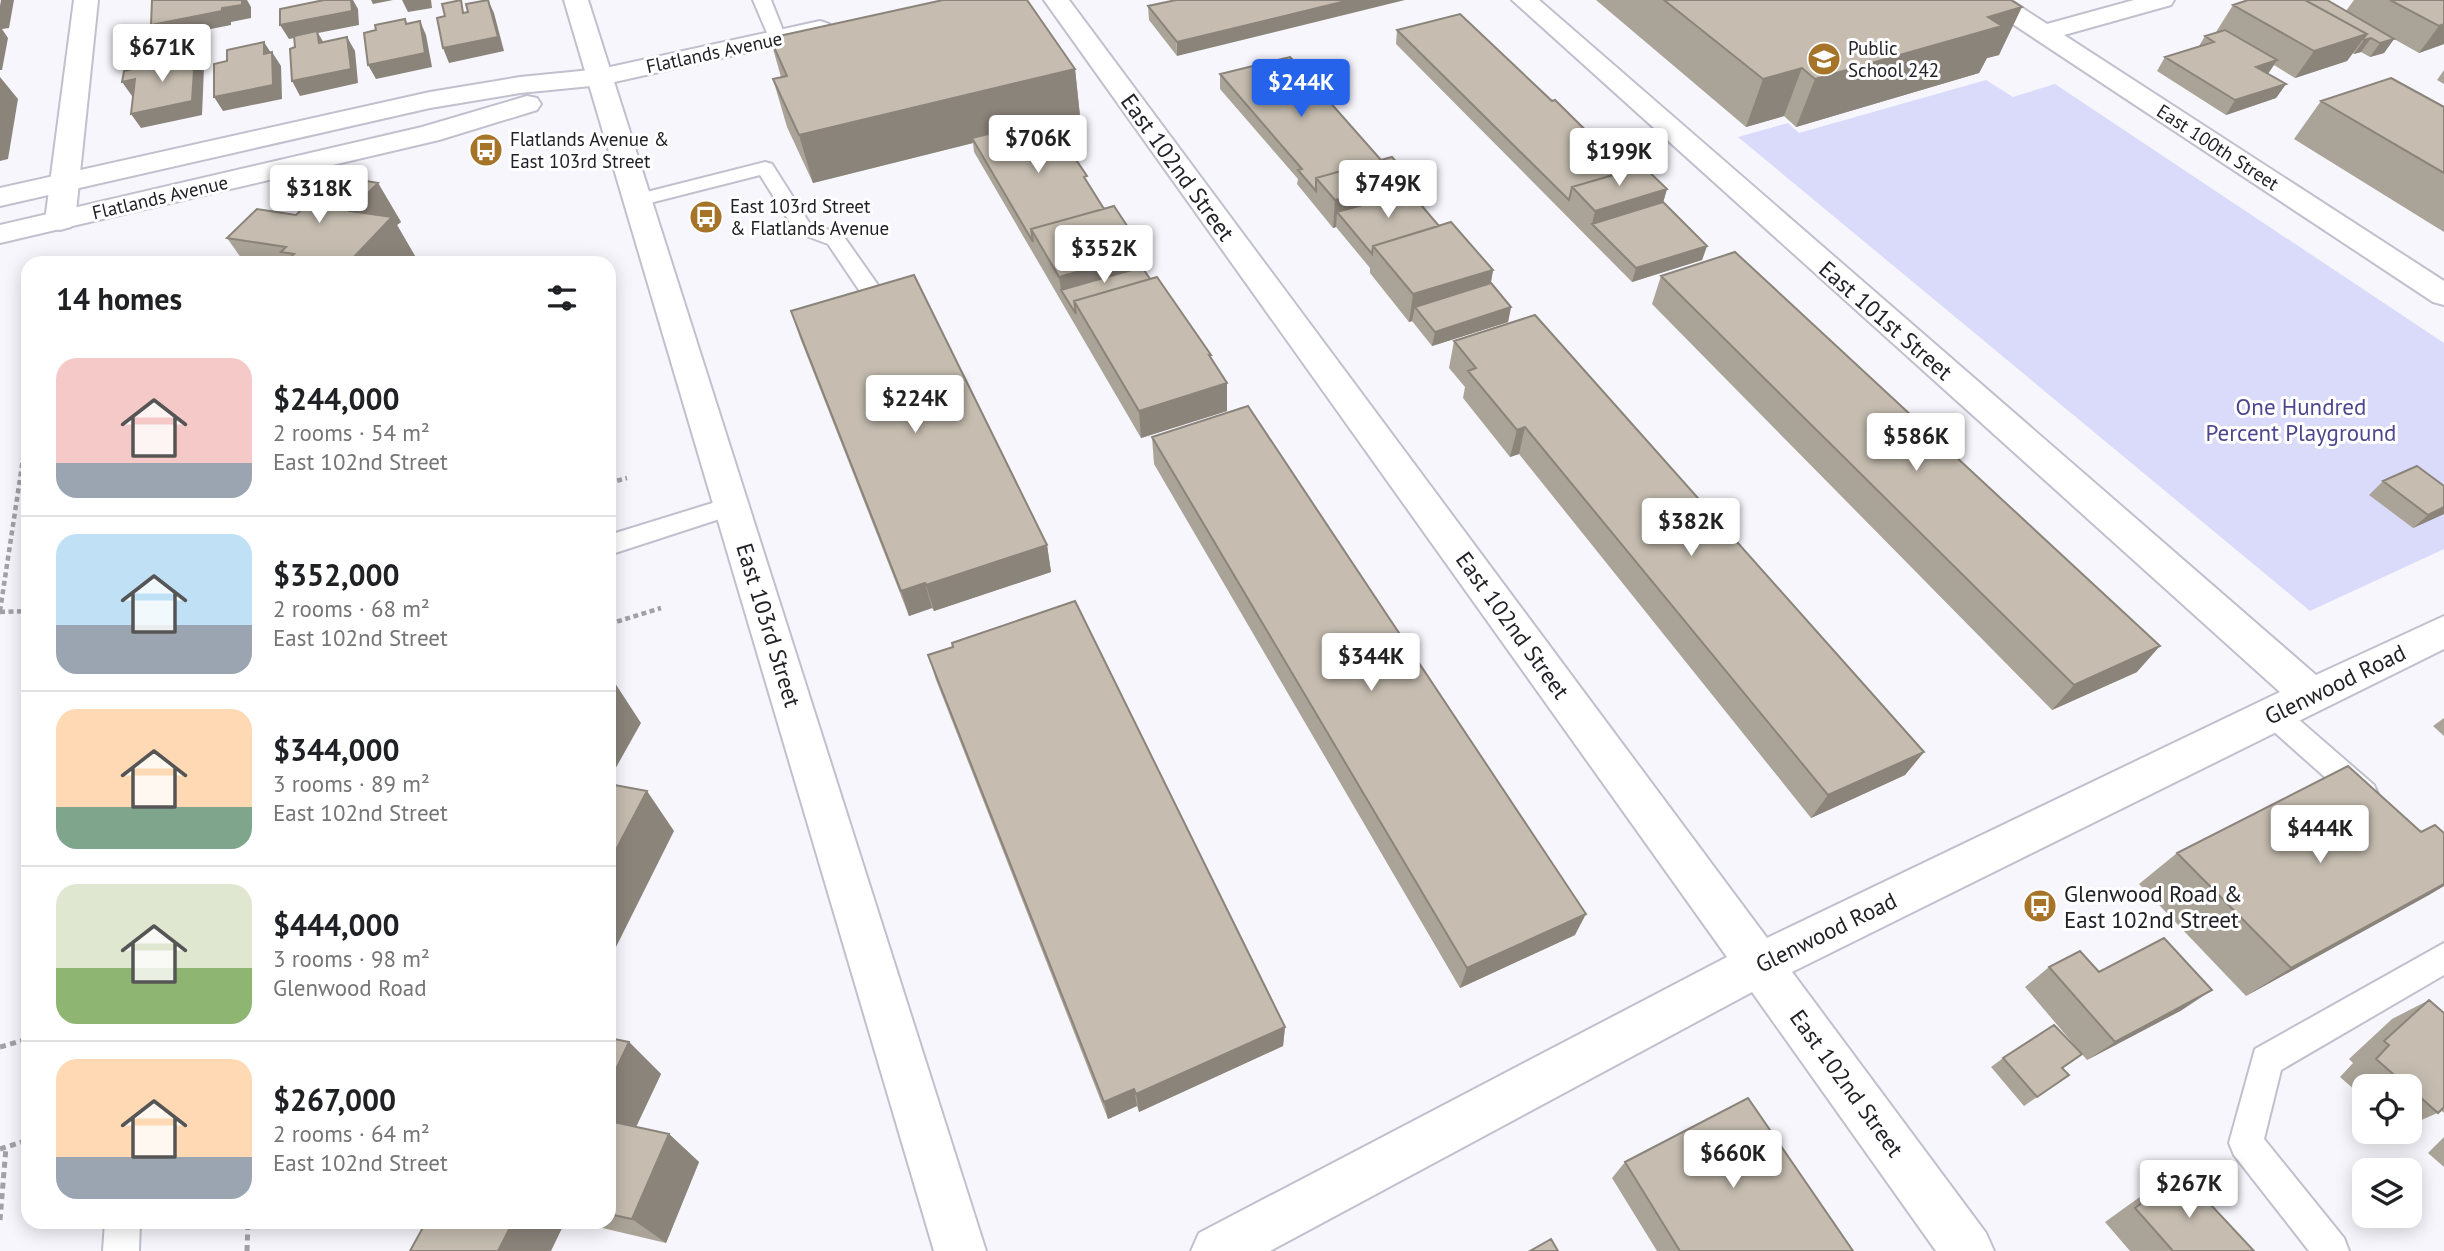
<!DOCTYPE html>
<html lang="en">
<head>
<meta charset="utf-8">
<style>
  body { margin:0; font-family:"PT Sans",sans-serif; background:#f2f2f2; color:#202124; height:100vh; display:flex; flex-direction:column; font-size:26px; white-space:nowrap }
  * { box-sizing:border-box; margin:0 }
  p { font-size:23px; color:#757577 }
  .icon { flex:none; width:38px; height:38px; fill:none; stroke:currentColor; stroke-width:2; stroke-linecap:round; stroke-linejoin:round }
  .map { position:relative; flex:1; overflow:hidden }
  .side { position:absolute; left:21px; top:256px; width:595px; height:973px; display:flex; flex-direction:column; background:#fff; border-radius:21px; box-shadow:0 4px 18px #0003 }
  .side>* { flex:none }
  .tools { position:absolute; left:2352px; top:1074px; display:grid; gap:14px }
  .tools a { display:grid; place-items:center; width:70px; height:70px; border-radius:14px; background:#fff; box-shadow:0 4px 18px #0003; font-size:35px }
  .price { position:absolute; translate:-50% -60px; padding:0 16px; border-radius:7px; background:#fff; color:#222; font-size:23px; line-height:46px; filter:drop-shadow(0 2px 4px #0008) }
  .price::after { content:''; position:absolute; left:50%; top:42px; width:21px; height:16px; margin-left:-10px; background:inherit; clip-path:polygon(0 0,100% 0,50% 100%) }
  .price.current { background:#2563eb; color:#fff }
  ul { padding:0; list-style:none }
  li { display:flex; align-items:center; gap:21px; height:175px; padding:0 35px }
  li+li { border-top:2px solid #e0e0e0 }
  li span { display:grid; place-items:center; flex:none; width:196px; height:140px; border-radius:21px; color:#555 }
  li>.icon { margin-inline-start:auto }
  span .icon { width:84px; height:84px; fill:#fffc; stroke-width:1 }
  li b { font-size:30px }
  h2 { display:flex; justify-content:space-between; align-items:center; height:84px; padding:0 35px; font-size:30px }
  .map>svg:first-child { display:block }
  .green { fill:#dadbfb }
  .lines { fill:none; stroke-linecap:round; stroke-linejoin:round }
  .service-casing { stroke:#c0c0ce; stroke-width:4 }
  .minor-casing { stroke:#c0c0ce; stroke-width:4 }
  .secondary-casing { stroke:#c0c0ce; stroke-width:4 }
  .path-far1 { stroke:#a1a1a7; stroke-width:4.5; stroke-dasharray:5 3.5; stroke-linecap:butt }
  .path { stroke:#a1a1a7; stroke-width:5; stroke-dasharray:6 4.5; stroke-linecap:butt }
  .service { fill:#fff; fill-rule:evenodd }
  .minor { fill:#fff; fill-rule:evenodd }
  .secondary { fill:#fff; fill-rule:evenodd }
  .wall { fill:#aaa397 }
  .shaded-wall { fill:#8b847b }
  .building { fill:#c6bdb0; stroke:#8b847b; stroke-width:2 }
  .labels { text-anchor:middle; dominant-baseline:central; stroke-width:6; stroke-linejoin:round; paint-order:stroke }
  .far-poi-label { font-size:19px; fill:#212127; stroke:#fff; text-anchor:start }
  .far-street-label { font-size:19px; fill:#212127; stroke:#fff }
  .street-label { font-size:23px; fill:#212127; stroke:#fff }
  .park-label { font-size:23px; fill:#4d468f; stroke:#fff }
  .poi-label { font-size:23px; fill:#212127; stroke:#fff; text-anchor:start }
</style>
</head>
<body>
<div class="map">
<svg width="2444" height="1251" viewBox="0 0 2444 1251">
  <rect width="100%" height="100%" fill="#f6f6fc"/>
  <path class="green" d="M1986,80L2013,97L2055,84L2444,343V549L2310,611L1738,137L1788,123L1799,133Z"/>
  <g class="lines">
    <defs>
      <path id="service" d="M753,0H771L786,38L783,42H771Z
        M765,162L772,164L810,224L842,234L880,288L877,293H861L828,244L796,232L760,175L638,206L631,204L628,200L631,196Z
        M732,497L741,500L744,506L741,512L609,555V535Z
        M2273,702L2283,706L2374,785L2378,794L2374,803L2364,807L2354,803L2263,722L2259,714L2263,706Z
        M2444,943V975L2281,1070L2264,1139L2344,1238L2349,1251H2309L2234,1155L2229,1143L2255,1049Z
        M105,1222H140L139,1251H103Z"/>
      <path id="minor" d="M74,0H98L75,221L71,227L60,230L49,227L45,221Z
        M564,0H588L986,1251H934Z
        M1044,0H1069L1767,938L2280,692L1512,0H1539L2316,675L2444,616V649L1792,972L1986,1233L1994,1251H1936L1752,992L1270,1251H1191L1199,1233L1727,957Z
        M1981,0H2010L2047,24L2134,0H2174L2171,5L2064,35L2444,281V305L2433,302L1984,5Z"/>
      <path id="secondary" d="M820,21L829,24L833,29L829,34L601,85L520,93L430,108L0,206V188L430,92L520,77L601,69Z
        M527,96L537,98L541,104L537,110L439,140L0,243V225L422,127Z"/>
    </defs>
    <use href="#service" class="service-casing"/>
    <use href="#minor" class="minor-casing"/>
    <use href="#secondary" class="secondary-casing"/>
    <path class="path-far1" d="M609,483L627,478
      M0,611L28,426
      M0,612L28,611
      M609,624L661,608"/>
    <path class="path" d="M0,1047L28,1039
      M0,1149L28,1140
      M0,1220L6,1147
      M247,1251L248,1222"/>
    <use href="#service" class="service"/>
    <use href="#minor" class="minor"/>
    <use href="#secondary" class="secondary"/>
  </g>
  <path class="wall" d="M1176,0L1177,56L1149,20L1148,6Z
    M1596,0H2011L1999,55L1987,58L1979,73L1796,127L1784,116L1746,127Z
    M2354,0H2443L2444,1V44L2419,53L2394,39L2384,53L2370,57L2361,52L2354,54L2353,53L2347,61L2295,78L2274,65L2268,74L2286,84L2276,98L2226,115L2157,71L2165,57L2199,46L2205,36L2217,33L2216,32L2233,5L2346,11Z
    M1397,30L1627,171L1667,189L1663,202L1707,246L1702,260L1632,282L1396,44Z
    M770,38L1075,69L1080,116L1049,124L1104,209L1145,253L1146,272L1211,359L1227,411L1141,438L974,152L973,143L813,183L787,127L773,79L781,77Z
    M2444,70V84L2437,80Z
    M1220,74L1381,160L1411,179L1410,192L1439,226L1493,270L1491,283L1511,307L1508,322L1432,346L1412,321L1409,322L1370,273V268L1336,227L1333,228L1297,184L1298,179L1220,89Z
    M2321,101L2444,107V232L2294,139Z
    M378,183L401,222L397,225L415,256L409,262H244L227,238L296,215Z
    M1661,276L2137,672L2052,710L1652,304Z
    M791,311L1047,545L1051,572L934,611L932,608L909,616L800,338Z
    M1454,341L1924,752L1905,775L1811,818L1519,454L1510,457L1463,398L1465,387L1449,368Z
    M1152,437L1575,935L1460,988L1154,464Z
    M2383,481L2444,514L2413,528L2369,495Z
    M953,647L1285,1027L1283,1046L1139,1112L1137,1106L1108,1119L936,680L928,655Z
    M2444,718V736L2433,726Z
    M2421,832L2444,833V886L2246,996L2139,884L2177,853Z
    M2049,967L2099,972L2182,1010L2087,1060L2025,987Z
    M2429,1000L2444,1013V1113L2442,1111L2410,1125V1087H2364V1098L2340,1077L2353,1063L2349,1059L2392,1019Z
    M609,1038L629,1042L661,1074L636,1127L669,1134L699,1162L666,1243L577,1222H609Z
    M2003,1058L2062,1068L2069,1075L2024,1106L1991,1067Z
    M2444,1137V1167L2428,1153Z
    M1625,1162L1853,1251H1657L1612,1178Z
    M2182,1174L2254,1251H2130L2105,1222L2151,1189Z"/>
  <path class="shaded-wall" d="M1,0H14L9,28L2,29L8,38L2,70H0V6Z
    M224,0H247L251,7V18L231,22V25L165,38L170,46L172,61L138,69L128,55L160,39L151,25Z
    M351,0H353L358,9L359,25L318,33L325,45L319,43L318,33L289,39L280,25Z
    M371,0H393L373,4Z
    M402,0H431L432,8L408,12Z
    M488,0L494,13L504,51L449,63L443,48Z
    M1350,0H1405L1177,56V42Z
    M2022,7L1999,55L1987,58L1979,73L1796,127L1815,79L1988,17Z
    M420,21L426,35L432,67L376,79L368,65Z
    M2444,24V44L2419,53L2439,26Z
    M2367,34L2347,61L2295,78L2314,51Z
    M347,37L355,51L358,83L300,96L292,81Z
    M2371,38L2361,52L2354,54L2364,40Z
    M2394,39L2384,53L2370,57L2380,43Z
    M264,42L273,56L264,54Z
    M272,52L281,66L282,99L223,111L214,97Z
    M195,54L204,68L202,115L141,128L131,114Z
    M2277,60L2267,75L2256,67Z
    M1802,68L1784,116L1746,127L1763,79Z
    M1075,69L1080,116L974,143L972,138L973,143L813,183L799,135Z
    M0,77L18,99L8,159L0,161Z
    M135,79L144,93L132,96L122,82Z
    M2286,84L2276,98L2226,115L2235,100Z
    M1411,179L1408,206L1337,212L1336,227L1333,228L1335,200Z
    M378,183L401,222L397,225L415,256L409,262H353L351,260L350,211Z
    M1667,189L1659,217L1592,224L1595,211Z
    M1707,246L1702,260L1632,282L1636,268Z
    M1145,253L1146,280L1061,290L1059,277Z
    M1493,270L1488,297L1415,307L1412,321L1409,322L1413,294Z
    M1511,307L1508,322L1432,346L1435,332Z
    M1227,383V411L1141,438L1139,411Z
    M1525,427L1519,454L1510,457L1517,430Z
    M2444,507V514L2413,528L2428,515Z
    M1047,545L1051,572L934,611L926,585Z
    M925,583L932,608L909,616L901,591Z
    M2160,646L2137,672L2052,710L2074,685Z
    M613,680L641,723L609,780V688Z
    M1924,752L1905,775L1811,818L1828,795Z
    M647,791L674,831L609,961V863Z
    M2444,884V886L2429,895L2246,996L2291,968Z
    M1586,914L1575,935L1460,988L1467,968Z
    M2212,990L2182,1010L2087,1060L2115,1042Z
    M1285,1027L1283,1046L1139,1112L1136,1094Z
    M629,1042L661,1074L627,1146L609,1131V1084Z
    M1134,1089L1137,1106L1108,1119L1104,1102Z
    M669,1134L699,1162L666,1243L632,1219Z
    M513,1222H565L551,1251H498Z"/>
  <path class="building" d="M152,0H242V5L222,8V11L151,25Z
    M324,0H351L352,11L280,25V9Z
    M461,0L463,13L468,12L466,4L488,0L498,37L443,48L437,18L445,16L442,4Z
    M943,0H1027L1075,69L799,135L773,79L787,76L770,38Z
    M1176,0H1350L1177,42L1148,6Z
    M1664,0H2011L2022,7L1988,17L2002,26L1815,79L1802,68L1763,79Z
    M2248,0H2305L2367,34L2314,51L2233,5Z
    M2305,0H2327L2394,39L2380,43L2371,38L2364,40L2363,39L2367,34Z
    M2390,0H2443L2444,1V24L2439,26Z
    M1460,14L1552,101L1555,100L1627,171L1572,187L1569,200L1397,30Z
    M405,19L406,24L420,21L425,53L368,65L364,33L376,30L375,25Z
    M2225,30L2277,60L2256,67L2286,84L2235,100L2165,57L2214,42L2205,36Z
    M317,31L319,43L347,37L351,69L292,81L290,49L295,47L294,36Z
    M161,32L163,47L128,55L126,40Z
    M264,42V54L272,52L273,85L214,97V64L227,61V50Z
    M195,54L192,101L131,114L135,79L122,82L124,71Z
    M1290,57L1381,160L1316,178V191L1298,170L1302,169L1220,74Z
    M2391,78L2444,107V173L2321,101Z
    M1046,120L1057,136H1060L1087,176L1084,177L1104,209L1031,229L1033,242L972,138Z
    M1392,157L1411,179L1335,200L1316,178Z
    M1643,166L1667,189L1595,211L1572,187Z
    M336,176L378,183L350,211L392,217L351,260L368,262H285L294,254L281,252L286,247L227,238L257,209L296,215Z
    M1410,192L1439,226L1373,246L1372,254L1337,212Z
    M1663,202L1707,246L1636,268L1592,224Z
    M1114,206L1145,253L1059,277L1031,229Z
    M1451,222L1493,270L1413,294L1373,246Z
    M1735,252L2160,646L2074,685L1661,276Z
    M1142,267L1150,279L1074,301L1076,314L1061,290Z
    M914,275L1047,545L926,585L925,583L901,591L791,311Z
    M1157,277L1211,355H1209L1227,383L1139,411L1074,301Z
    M1491,283L1511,307L1435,332L1415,307Z
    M1535,315L1924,752L1828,795L1525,427L1517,430L1468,371L1476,368L1454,341Z
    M1248,406L1586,914L1467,968L1152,437Z
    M2417,466L2444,486V507L2428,515L2383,481Z
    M1075,601L1285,1027L1136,1094L1134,1089L1104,1102L928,655L953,647L952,643Z
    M609,680H613L609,688Z
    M2348,766L2421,832L2435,825L2444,833V884L2291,968L2177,853Z
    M609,784L647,791L609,863Z
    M2164,938L2212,990L2115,1042L2049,967L2080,951L2099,972Z
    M2429,1000L2444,1013V1107L2438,1113L2410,1088V1087H2408L2376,1059L2389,1045L2384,1041Z
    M2054,1025L2082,1054L2062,1068L2069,1075L2037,1097L2003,1058Z
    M609,1038L629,1042L609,1084Z
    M1748,1098L1853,1251H1680L1625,1162Z
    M609,1121L669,1134L632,1219L609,1214Z
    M2182,1174L2254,1251H2173L2135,1208Z
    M426,1222H513L498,1251H410Z
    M1551,1239L1558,1251H1530Z"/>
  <defs>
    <symbol id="school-disc" viewBox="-11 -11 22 22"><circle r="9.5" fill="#a57429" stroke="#fff"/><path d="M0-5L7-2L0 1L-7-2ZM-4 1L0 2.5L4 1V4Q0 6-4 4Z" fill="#fff"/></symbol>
    <symbol id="bus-disc" viewBox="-11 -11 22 22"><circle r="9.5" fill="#a57429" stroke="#fff"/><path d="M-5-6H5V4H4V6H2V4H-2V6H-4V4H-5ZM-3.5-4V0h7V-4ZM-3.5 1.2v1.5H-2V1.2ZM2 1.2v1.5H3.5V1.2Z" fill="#fff"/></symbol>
  </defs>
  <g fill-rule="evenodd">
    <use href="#school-disc" x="1805" y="40" width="38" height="38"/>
    <use href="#bus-disc" x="467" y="131" width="38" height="38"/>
    <use href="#bus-disc" x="687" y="198" width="38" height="38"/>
    <use href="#bus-disc" x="2021" y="887" width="38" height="38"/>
  </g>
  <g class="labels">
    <g class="far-poi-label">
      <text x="1848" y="48">Public<tspan x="1848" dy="22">School 242</tspan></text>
      <text x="510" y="139">Flatlands Avenue &amp;<tspan x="510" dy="22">East 103rd Street</tspan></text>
      <text x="730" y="206">East 103rd Street<tspan x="730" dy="22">&amp; Flatlands Avenue</tspan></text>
    </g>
    <g class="far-street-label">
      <text transform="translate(714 52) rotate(-12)">Flatlands Avenue</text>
      <text transform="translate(2218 147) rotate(33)">East 100th Street</text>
      <text transform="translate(160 197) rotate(-13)">Flatlands Avenue</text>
    </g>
    <g class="street-label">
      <text transform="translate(1178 167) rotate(54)">East 102nd Street</text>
      <text transform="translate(1886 320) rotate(41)">East 101st Street</text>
      <text transform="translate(769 625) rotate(73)">East 103rd Street</text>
      <text transform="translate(1513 625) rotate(54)">East 102nd Street</text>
      <text transform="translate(2335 684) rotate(-26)">Glenwood Road</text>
      <text transform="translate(1826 932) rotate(-26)">Glenwood Road</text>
      <text transform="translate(1847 1083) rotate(54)">East 102nd Street</text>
    </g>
    <g class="park-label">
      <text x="2301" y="406">One Hundred<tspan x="2301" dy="26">Percent Playground</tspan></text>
    </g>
    <g class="poi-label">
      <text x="2064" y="893">Glenwood Road &amp;<tspan x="2064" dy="26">East 102nd Street</tspan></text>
    </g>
  </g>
</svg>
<div class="tools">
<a><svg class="icon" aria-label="locate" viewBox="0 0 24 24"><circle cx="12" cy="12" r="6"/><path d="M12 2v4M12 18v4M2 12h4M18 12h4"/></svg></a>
<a><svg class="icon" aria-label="layers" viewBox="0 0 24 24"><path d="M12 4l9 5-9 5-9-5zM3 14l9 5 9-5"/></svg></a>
</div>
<b class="price" style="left:162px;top:84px">$671K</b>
<b class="price current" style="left:1301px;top:119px">$244K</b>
<b class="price" style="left:1038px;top:175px">$706K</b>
<b class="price" style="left:1619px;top:188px">$199K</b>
<b class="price" style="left:1388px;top:220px">$749K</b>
<b class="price" style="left:319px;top:225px">$318K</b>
<b class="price" style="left:1104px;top:285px">$352K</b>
<b class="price" style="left:915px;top:435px">$224K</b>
<b class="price" style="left:1916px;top:473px">$586K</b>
<b class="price" style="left:1691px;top:558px">$382K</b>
<b class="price" style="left:1371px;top:693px">$344K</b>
<b class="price" style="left:2320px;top:865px">$444K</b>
<b class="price" style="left:1733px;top:1190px">$660K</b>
<b class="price" style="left:2189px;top:1220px">$267K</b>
<section class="side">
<h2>14 homes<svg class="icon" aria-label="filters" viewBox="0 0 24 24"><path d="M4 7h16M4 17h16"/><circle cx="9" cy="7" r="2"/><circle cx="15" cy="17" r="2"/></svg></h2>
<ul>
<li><span style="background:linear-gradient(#f6c9c9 75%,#9aa5b1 0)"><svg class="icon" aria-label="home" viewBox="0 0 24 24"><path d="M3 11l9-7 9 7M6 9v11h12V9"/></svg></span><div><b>$244,000</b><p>2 rooms · 54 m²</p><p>East 102nd Street</p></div></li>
<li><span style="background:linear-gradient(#bfe0f5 65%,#9aa5b1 0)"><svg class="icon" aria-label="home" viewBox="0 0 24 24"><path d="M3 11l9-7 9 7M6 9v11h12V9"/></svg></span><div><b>$352,000</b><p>2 rooms · 68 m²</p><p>East 102nd Street</p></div></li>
<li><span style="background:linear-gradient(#ffd9b3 70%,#7fa58c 0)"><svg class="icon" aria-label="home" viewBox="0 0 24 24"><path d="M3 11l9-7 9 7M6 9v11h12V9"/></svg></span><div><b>$344,000</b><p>3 rooms · 89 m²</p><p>East 102nd Street</p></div></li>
<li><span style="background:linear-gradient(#dfe7d0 60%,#8fb573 0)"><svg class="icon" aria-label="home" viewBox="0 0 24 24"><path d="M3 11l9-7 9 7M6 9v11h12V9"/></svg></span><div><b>$444,000</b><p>3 rooms · 98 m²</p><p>Glenwood Road</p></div></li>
<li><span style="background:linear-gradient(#ffd9b3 70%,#9aa5b1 0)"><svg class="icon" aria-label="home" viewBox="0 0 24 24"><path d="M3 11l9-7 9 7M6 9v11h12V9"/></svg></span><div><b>$267,000</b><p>2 rooms · 64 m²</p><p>East 102nd Street</p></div></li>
</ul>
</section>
</div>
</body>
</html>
